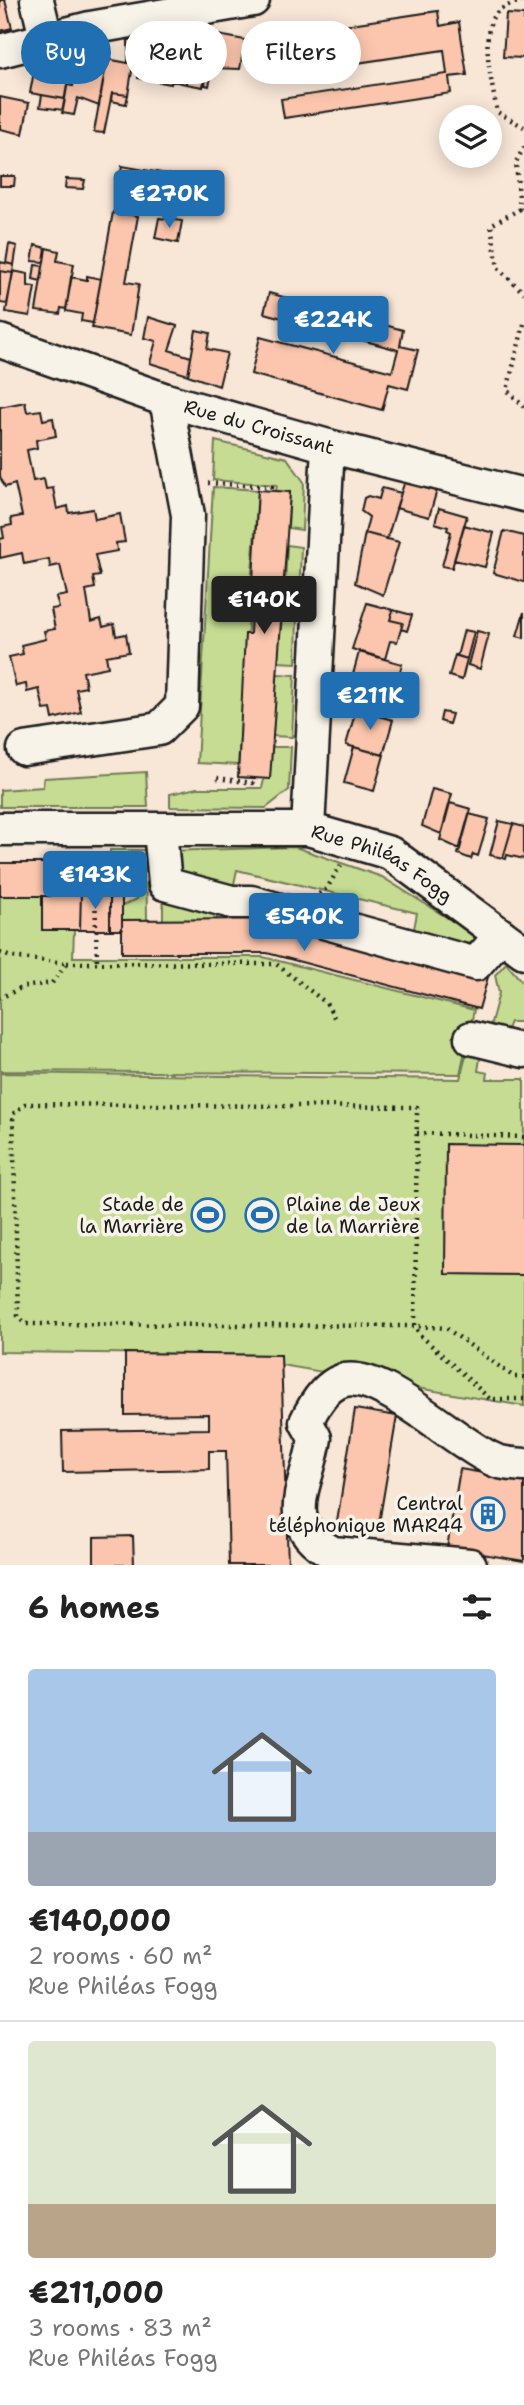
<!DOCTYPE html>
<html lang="en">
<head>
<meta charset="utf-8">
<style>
  body { margin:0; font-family:"Shantell Sans",sans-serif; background:#f2f2f2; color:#222; height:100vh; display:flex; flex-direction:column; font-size:26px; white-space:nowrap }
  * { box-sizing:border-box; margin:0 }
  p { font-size:23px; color:#767676 }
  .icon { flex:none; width:38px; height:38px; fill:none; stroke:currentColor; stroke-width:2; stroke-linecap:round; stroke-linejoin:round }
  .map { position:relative; height:1565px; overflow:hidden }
  .drawer { display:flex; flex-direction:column; background:#fff; flex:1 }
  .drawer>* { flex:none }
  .banner { position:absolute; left:21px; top:21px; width:483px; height:63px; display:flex; gap:14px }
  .fabs { position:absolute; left:439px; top:105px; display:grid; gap:14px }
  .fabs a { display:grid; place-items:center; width:63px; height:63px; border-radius:50%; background:#fff; box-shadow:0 4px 18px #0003; font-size:35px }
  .price { position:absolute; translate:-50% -60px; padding:0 16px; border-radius:7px; background:#1f6fb2; color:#fff; font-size:23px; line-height:46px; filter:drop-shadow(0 2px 4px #0008) }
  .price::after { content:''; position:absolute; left:50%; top:42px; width:21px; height:16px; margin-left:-10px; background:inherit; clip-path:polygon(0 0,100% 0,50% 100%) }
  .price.on { background:#222; color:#fff }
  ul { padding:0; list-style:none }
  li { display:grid; align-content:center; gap:14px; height:371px; padding:0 28px }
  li+li { border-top:2px solid #e0e0e0 }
  li span { display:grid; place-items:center; height:217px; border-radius:7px; color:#555 }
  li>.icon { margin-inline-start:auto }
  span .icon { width:126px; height:126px; fill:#fffc; stroke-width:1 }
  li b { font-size:30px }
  h2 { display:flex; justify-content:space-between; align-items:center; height:84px; padding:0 28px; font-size:30px }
  .chip { padding:0 24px; border-radius:32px; background:#fff; box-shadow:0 4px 18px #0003; font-size:24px; line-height:63px }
  .chip.on { background:#1f6fb2; color:#fff }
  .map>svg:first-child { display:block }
  .green { fill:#c6dc92; stroke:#717c57; stroke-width:2 }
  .building { fill:#fbc6ad; stroke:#1c1c1c; stroke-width:2 }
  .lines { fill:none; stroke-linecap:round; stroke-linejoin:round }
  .minor-casing { stroke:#1c1c1c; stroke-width:37 }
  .path { stroke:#1c1c1c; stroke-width:4.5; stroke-dasharray:2 5; stroke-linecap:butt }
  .minor { stroke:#f7f3e8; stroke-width:32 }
  .labels { text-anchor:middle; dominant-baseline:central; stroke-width:7; stroke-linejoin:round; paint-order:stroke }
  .street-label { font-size:19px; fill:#1c1c1c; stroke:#f7f3e8 }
  .poi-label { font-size:19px; fill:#1c1c1c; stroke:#f7f3e8; text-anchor:end }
</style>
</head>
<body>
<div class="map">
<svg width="524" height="1565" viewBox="0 0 524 1565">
  <rect width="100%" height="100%" fill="#f8e6d6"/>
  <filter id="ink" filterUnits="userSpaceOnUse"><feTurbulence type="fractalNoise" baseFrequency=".0143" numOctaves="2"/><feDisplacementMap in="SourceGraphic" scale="14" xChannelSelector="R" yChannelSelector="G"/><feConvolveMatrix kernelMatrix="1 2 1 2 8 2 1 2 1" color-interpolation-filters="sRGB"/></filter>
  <g filter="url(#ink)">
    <path class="green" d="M215,441L287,458L304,482L302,530L288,528L290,492L276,491L277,485L213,480Z
      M213,487L258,490L238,765L197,763Z
      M287,545L301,547L299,602L284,601Z
      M283,611L297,612L296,663L277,662Z
      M277,674L295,675L292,737L272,736Z
      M272,747H291L289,790L266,808L170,807V794L197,788H262Z
      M146,772L148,807H0V790L43,787L44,778Z
      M295,847L382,877L481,939L465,945L413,934L417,913L237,870L232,893L177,878L167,851Z
      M110,850H146L147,920H122V906L137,899L138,874C125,872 122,860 110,858Z
      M79,854V880L67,881L66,866H56L57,855Z
      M163,894L217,908V920H163Z
      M0,896H42V930H74L73,957H263L474,1010L460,1074L0,1071Z
      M506,963L524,984V1022H510L504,1036L489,1030L499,993L495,975Z
      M468,1048L481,1052L478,1071L488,1073L487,1079H524V1406L281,1365L280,1355L0,1352V1073L460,1079Z"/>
    <path class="building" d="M0,0H5L12,28L0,31Z
      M438,11L440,26L459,22L467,75L449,77L451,93L284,118L281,99L447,74L444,50L277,75L271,36Z
      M506,14L524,15V58L503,57Z
      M213,34L245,40L240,69L213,68L209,86L205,85Z
      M145,38L140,65H133L128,95L112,93L104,133L94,132L107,59L128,63V40Z
      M178,41L211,46L204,80L187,77L186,84L172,81Z
      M144,47L177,52L171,84L138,78Z
      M79,54L107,59L99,106L78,98L74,115L62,113L67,85L73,86Z
      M53,65L70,68L65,99L30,93L35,66L52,69Z
      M187,77L204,80L203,87L186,84Z
      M112,93L128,95L126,104L111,101Z
      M42,95L65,99L63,110L40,107Z
      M0,97L29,103L23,134L0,129Z
      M122,166L156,172L154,185L120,178Z
      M156,172L187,178L185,191L154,185Z
      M0,176H15L14,186H0Z
      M66,179L85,180L83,189L65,188Z
      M113,212L138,216L126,282L139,284L131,335L92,328Z
      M159,218L182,221L178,243L155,238Z
      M9,244L17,246L14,265L6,263Z
      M35,245L46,248L44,262L32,261Z
      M46,248L59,251L57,261L74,264L66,309L61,308L60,314L36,311Z
      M0,262L14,265L13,273L0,271Z
      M35,265L43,266L41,281L33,279Z
      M0,271L13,273L7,304L0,303Z
      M13,271L28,274V286L35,287L30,316L6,312Z
      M87,276L101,279L93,323L81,321L82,314L66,311L71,277L87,280Z
      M269,293L403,330L400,346L418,350L408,389L389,384L382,410L251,374L260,337L392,372L398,350L264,313Z
      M148,317L177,326L169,350L191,357L188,375L150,363L156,341L144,338Z
      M196,330L210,333L207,349L227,353L219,386L188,375Z
      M25,402L27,412L41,410L43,420L53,418L56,436L36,440L37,448L27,450L33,481L44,479L46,489L53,488L57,509L68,506L69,513L93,509L95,519L120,514L125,542L116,543L117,551L95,555L100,576L93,577L95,588L86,590L91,622L101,619L103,627L114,624L116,636L126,634L129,652L106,656L108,667L83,672L86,687L76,689L81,712L53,719L51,709L44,710L39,689L27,692L26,684L16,686L9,657L23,654L21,645L46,639L44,631L55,629L51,609L59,608L56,597L67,595L60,565L50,567L49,559L24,564L22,553L0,558V539L4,538L2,527L12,525L11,518L22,516L15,484L5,487L0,477V407Z
      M405,481L437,490L429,517L396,508Z
      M382,488L401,493L387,539L365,533L369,517L361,511L364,498L368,496L379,499Z
      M258,490L290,492L270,779L238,777L245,634H250Z
      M439,508L467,516L452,568L442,566L451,532L447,530L448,527L435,523Z
      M464,525L494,533L485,567L454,560Z
      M504,531L524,536V582L493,573Z
      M365,533L399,542L383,595L355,583Z
      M367,603L393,610L390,620L403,623L397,642L390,641L385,659L352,649Z
      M393,610L412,615L407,631L401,629L403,623L390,620Z
      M524,612V638L517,636Z
      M464,630L474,632L467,659L457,656Z
      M477,631L489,634L480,669L468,665Z
      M359,652L402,664L397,683L390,681L386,697L350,686Z
      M455,655L467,659L462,680L449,676Z
      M356,710L393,720L383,755L346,745Z
      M442,712L452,714L449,724L440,721Z
      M354,747L384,755L374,791L344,783Z
      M432,789L452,794L441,834L422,826Z
      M450,803L471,809L460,849L440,840Z
      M469,814L489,819L478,856L473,854L471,859L458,854Z
      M499,821L513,824L503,858L490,855Z
      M513,824L524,827V859L507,855L506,859L503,858Z
      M0,863H51V896H0Z
      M51,892H81L80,930H42V896H51Z
      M81,892L110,893V930H80Z
      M110,893H122V930H110Z
      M273,919L488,977L479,1009L267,953H122V920Z
      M446,1144L524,1145V1275L445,1274Z
      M125,1353L281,1355L288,1565H229L226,1451H209V1469L63,1472L62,1431L209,1429V1414L125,1415Z
      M355,1409L397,1416L378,1529L337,1522Z
      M460,1469L524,1480V1561L447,1548Z
      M133,1536L134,1565H94V1537Z"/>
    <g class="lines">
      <defs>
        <g id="minor">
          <path d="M37,0L46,38"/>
          <path d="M0,51L90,28L253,0"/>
          <path id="s1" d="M0,341L166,400L328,446L524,495"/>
          <path id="s2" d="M328,446L308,829L390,853L524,952"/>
          <path d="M24,749L159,729L182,706L188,515L166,400"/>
          <path d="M0,829H308"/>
          <path d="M160,830L165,884L232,902H251L476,964L501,935"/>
          <path d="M471,1038L524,1051"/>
          <path d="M470,1565L333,1553C276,1523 308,1486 315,1438L306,1422C313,1407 324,1387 341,1381C380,1368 455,1443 492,1459C501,1464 514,1464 524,1465"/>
        </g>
      </defs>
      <use href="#minor" class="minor-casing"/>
      <path class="path" d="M523,0C513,4 498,7 492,19C481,44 493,86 497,112L524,127
        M524,147L516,162L520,209L524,212
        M520,209L491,225L498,268L524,293
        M524,324L507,390L524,407
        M208,483L272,487L271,491
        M217,778L253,783V778
        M94,853L97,964
        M319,894L327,888L341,865
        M0,953L11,957L67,963L52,983L23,987L0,998
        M67,963L276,964L326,1003L335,1019
        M417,1133L524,1137
        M524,1377H514L446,1328L415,1326L26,1324L18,1316L13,1114L25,1104L417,1107L415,1326L420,1335L490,1399H524"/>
      <use href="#minor" class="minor"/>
    </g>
  </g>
  <defs>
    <symbol id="stadium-ring" viewBox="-11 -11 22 22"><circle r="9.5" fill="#f7f3e8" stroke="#1f6fb2" stroke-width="1.5"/><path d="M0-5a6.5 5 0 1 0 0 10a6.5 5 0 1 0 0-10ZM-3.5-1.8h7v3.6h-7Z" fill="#1f6fb2"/></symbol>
    <symbol id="building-ring" viewBox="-11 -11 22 22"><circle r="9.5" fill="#f7f3e8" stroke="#1f6fb2" stroke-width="1.5"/><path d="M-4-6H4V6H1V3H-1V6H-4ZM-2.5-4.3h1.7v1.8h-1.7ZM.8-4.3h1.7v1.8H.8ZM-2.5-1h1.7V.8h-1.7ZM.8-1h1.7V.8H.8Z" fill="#1f6fb2"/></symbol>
  </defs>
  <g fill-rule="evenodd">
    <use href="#stadium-ring" x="189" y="1196" width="38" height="38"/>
    <use href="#stadium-ring" x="243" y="1196" width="38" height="38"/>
    <use href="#building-ring" x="469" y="1495" width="38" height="38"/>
  </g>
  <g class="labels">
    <g class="street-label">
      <text stroke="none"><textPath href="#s1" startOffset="273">Rue du Croissant</textPath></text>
      <text stroke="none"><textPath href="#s2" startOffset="466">Rue Philéas Fogg</textPath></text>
    </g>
    <g class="poi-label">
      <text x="184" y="1204">Stade de<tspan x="184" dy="22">la Marrière</tspan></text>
      <text x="286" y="1204" text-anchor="start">Plaine de Jeux<tspan x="286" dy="22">de la Marrière</tspan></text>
      <text x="463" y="1503">Central<tspan x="463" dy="22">téléphonique MAR44</tspan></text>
    </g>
  </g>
</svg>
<div class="fabs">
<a><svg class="icon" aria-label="layers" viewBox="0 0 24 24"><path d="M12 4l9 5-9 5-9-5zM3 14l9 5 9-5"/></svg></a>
</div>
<b class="price" style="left:169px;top:230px">€270K</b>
<b class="price" style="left:333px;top:356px">€224K</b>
<b class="price on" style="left:264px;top:636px">€140K</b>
<b class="price" style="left:370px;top:732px">€211K</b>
<b class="price" style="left:95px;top:911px">€143K</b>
<b class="price" style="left:304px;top:953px">€540K</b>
<div class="banner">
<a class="chip on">Buy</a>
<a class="chip">Rent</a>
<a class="chip">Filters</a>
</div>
</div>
<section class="drawer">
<h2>6 homes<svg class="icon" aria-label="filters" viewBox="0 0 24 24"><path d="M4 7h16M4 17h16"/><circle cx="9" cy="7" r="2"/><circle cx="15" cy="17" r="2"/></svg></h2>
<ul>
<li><span style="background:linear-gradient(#a9c7e8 75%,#9aa5b1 0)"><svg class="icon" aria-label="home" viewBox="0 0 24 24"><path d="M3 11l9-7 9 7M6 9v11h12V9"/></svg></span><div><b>€140,000</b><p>2 rooms · 60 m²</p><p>Rue Philéas Fogg</p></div></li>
<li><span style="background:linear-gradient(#dfe7d0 75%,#b9a48a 0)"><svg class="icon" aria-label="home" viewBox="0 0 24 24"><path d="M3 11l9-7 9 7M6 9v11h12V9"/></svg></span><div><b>€211,000</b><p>3 rooms · 83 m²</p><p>Rue Philéas Fogg</p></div></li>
</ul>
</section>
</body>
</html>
